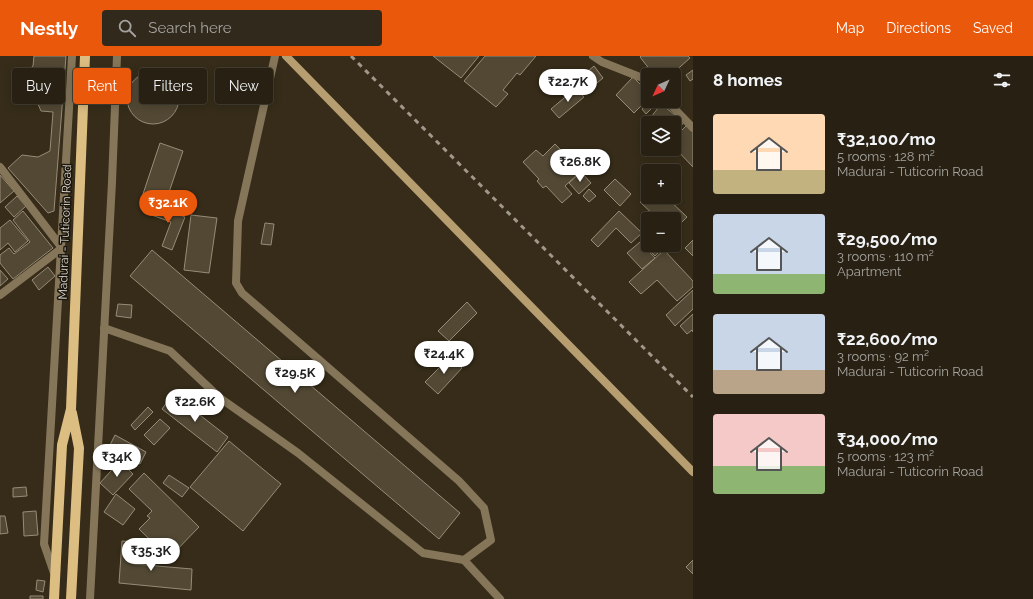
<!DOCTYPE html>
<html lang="en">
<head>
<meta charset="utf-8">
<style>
  body { margin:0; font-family:Raleway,sans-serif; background:#30291c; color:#f1f3f6; height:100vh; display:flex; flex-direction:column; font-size:15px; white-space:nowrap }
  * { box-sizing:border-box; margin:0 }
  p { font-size:13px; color:#a5a3a0 }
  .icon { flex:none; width:22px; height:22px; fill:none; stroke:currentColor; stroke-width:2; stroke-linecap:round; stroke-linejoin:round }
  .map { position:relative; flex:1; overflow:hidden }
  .drawer { display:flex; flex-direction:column; background:#282113; width:340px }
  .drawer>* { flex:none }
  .banner { position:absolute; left:12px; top:12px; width:380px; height:36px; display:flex; gap:8px }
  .needle { width:26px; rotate:226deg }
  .controls { position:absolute; left:641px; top:12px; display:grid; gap:8px }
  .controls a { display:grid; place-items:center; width:40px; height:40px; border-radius:4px; background:#282113; box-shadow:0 2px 10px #0003,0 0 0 1px #443e33; font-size:20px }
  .price { position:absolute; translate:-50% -34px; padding:0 9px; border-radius:14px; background:#fff; color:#222; font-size:13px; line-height:26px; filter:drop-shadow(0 1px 2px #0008) }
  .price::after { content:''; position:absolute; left:50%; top:24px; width:12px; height:9px; margin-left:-6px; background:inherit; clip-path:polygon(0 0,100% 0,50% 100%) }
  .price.active { background:#ea580c; color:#fff }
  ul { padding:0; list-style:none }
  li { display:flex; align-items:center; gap:12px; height:100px; padding:0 20px }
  li span { display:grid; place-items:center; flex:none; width:112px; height:80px; border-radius:4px; color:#555 }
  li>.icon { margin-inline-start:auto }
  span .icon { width:48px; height:48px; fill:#fffc; stroke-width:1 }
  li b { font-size:17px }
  h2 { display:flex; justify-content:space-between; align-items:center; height:48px; padding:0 20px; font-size:17px }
  .chip { padding:0 14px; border-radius:4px; background:#282113; box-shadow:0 2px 10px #0003,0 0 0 1px #443e33; font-size:14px; line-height:36px }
  .chip.active { background:#ea580c; color:#fff }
  header { display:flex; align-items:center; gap:24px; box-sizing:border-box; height:56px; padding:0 20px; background:#ea580c; color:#fff }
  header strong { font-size:19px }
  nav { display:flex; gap:22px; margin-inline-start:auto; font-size:14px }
  .search { width:280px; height:36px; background:#30291c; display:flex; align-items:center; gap:10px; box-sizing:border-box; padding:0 14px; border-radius:4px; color:#a5a3a0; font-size:15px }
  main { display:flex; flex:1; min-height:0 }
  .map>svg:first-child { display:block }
  .building { fill:#524834; stroke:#988c77 }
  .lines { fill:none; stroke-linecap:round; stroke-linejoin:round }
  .lane { stroke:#85765a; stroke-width:8 }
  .street { stroke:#85765a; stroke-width:8 }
  .secondary { stroke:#b79e71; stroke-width:8 }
  .primary { stroke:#ddbe82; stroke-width:10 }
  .rail { stroke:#a0988a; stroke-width:3; stroke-dasharray:5 5; stroke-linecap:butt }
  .labels { text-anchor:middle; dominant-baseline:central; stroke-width:3; stroke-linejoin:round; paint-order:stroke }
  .street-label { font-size:12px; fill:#dbd5c9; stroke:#19150d }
</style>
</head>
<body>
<header>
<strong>Nestly</strong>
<div class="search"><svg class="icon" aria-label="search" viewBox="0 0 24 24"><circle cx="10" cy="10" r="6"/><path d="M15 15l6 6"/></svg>Search here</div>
<nav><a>Map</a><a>Directions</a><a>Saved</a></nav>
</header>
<main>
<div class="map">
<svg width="693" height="543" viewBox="0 0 693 543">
  <rect width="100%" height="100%" fill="#362c19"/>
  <path class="building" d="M34,0H66L54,155L48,157L8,112L22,99L38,101L50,95L53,56L41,55L38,48L39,36L29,24L25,17L33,10Z
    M433,0H479L461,22Z
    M485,0H536L520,19L517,17L503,34L508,38L496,51L464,25Z
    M641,0H688L690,2L671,19H654L640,1Z
    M594,10L603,22L585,37L575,26Z
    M693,14V23L690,25L686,19Z
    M127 42a26 26 0 1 1 52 0a26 26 0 1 1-52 0Z
    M633,21L648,36V43L634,57L616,39Z
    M576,32L584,41L559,62L551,53Z
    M650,45H659L646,58L642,53Z
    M661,48L684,66L674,79V67H648V71L645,69Z
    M687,69L693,75V111L674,91V82Z
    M160,87L183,95L165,148L142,141Z
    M555,88L581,115L565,130L572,138L562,147L546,130L543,132L537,125L539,123L523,106L536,94L543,100Z
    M581,116L591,127L579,138L569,127Z
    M0,119L14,135L0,147Z
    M615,123L631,138L620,150L604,134Z
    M589,133L596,140L589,146L583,140Z
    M648,138V141H666L687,161L674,174V163H658L640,146Z
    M17,140L26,150L14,161L5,151Z
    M150,147L185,161L172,194L162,190L171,166L146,157Z
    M23,155L53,192L13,223L0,207V199L9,192L14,198L30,186L13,164Z
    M619,155L642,177L631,187L616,172L598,191L591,184Z
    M191,159L217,162L209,217L184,214Z
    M10,164L28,185L15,196L8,187L0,194V172Z
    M265,167L274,168L271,189L261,188Z
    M644,181L648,184V189H652L659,196L655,200L640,185Z
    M693,184V200L685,192Z
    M640,186L655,202L642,213L627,197Z
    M152,194L460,457L439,483L130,220Z
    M664,194L693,225V231L677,245L657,224L641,238L629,226Z
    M48,211L55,220L39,234L32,224Z
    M0,214L8,223L0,230Z
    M693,234V253L675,270L666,259Z
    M467,246L477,257L449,285L438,275Z
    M118,248L132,249L131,262L116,260Z
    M693,258V276L692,274L687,278L680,270Z
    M450,301L462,312L438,338L425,326Z
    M173,338L228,381L217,396L162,353Z
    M148,351L153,356L135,374L131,369Z
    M160,363L170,372L154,389L144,379Z
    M115,379L146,396L140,408L109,391Z
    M229,385L281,428L243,475L190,431Z
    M120,405L133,418L113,439L100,427Z
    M144,417L199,471L169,502L139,473L150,462L147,460L152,455L129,433Z
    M169,419L189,432L182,441L163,427Z
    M26,431L27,440L13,441V432Z
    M116,438L135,453L123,469L104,456Z
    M36,455L38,479L24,480L23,456Z
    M0,460H5L8,477L0,478Z
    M122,485L136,486L134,508L192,513L191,534L119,527Z
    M693,504V518L686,511Z
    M37,524L45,525L43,536L36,534Z
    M30,540H43V543H30Z"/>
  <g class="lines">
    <path class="lane" d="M104,272L170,295L220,342L298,397L423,497L464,504L491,484L484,452L459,425L242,237L236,227L238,165L275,0"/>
    <path class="street" d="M593,0L602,6L645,23L648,26
      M667,45L693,72
      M0,111L62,192
      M0,239L62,192
      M464,504L500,543
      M54,517L44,488L72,0
      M90,543L112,126L117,0"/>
    <path class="secondary" d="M286,0L693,416"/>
    <path class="primary" d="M54,543L62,389L71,353L85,0
      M71,543L79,392L72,357"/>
    <path class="rail" d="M351,0L693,341"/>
  </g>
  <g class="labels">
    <g class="street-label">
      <text transform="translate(65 176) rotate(-88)">Madurai - Tuticorin Road</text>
    </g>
  </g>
</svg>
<div class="controls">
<a><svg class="needle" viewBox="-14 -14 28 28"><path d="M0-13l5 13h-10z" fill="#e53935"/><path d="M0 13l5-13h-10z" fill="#a5a3a0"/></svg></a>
<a><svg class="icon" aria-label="layers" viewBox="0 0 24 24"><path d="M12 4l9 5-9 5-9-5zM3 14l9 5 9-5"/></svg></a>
<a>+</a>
<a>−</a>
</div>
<b class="price" style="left:568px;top:47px">₹22.7K</b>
<b class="price" style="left:580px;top:127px">₹26.8K</b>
<b class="price active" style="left:168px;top:168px">₹32.1K</b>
<b class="price" style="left:444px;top:319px">₹24.4K</b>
<b class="price" style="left:295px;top:338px">₹29.5K</b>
<b class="price" style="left:195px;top:367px">₹22.6K</b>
<b class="price" style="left:117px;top:422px">₹34K</b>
<b class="price" style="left:151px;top:516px">₹35.3K</b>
<div class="banner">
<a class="chip">Buy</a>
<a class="chip active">Rent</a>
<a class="chip">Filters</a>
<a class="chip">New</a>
</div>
</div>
<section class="drawer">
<h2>8 homes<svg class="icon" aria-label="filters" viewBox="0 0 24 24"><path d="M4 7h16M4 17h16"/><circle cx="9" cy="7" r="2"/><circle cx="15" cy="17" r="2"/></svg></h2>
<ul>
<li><span style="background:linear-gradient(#ffd9b3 70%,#c2b280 0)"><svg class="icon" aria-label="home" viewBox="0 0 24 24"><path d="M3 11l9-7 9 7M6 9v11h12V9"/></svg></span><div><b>₹32,100/mo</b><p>5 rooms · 128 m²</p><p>Madurai - Tuticorin Road</p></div></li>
<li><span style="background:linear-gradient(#c9d6e8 75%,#8fb573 0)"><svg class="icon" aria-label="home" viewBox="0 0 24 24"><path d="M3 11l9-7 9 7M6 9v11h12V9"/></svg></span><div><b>₹29,500/mo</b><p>3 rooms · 110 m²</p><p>Apartment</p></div></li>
<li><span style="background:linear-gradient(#c9d6e8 70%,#b9a48a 0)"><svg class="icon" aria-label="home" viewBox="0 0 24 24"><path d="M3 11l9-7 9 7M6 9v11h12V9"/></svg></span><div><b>₹22,600/mo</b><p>3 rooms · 92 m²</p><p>Madurai - Tuticorin Road</p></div></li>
<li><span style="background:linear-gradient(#f6c9c9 65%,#8fb573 0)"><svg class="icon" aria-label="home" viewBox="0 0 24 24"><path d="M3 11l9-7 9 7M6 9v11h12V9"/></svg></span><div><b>₹34,000/mo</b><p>5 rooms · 123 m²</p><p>Madurai - Tuticorin Road</p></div></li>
</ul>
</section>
</main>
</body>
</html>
